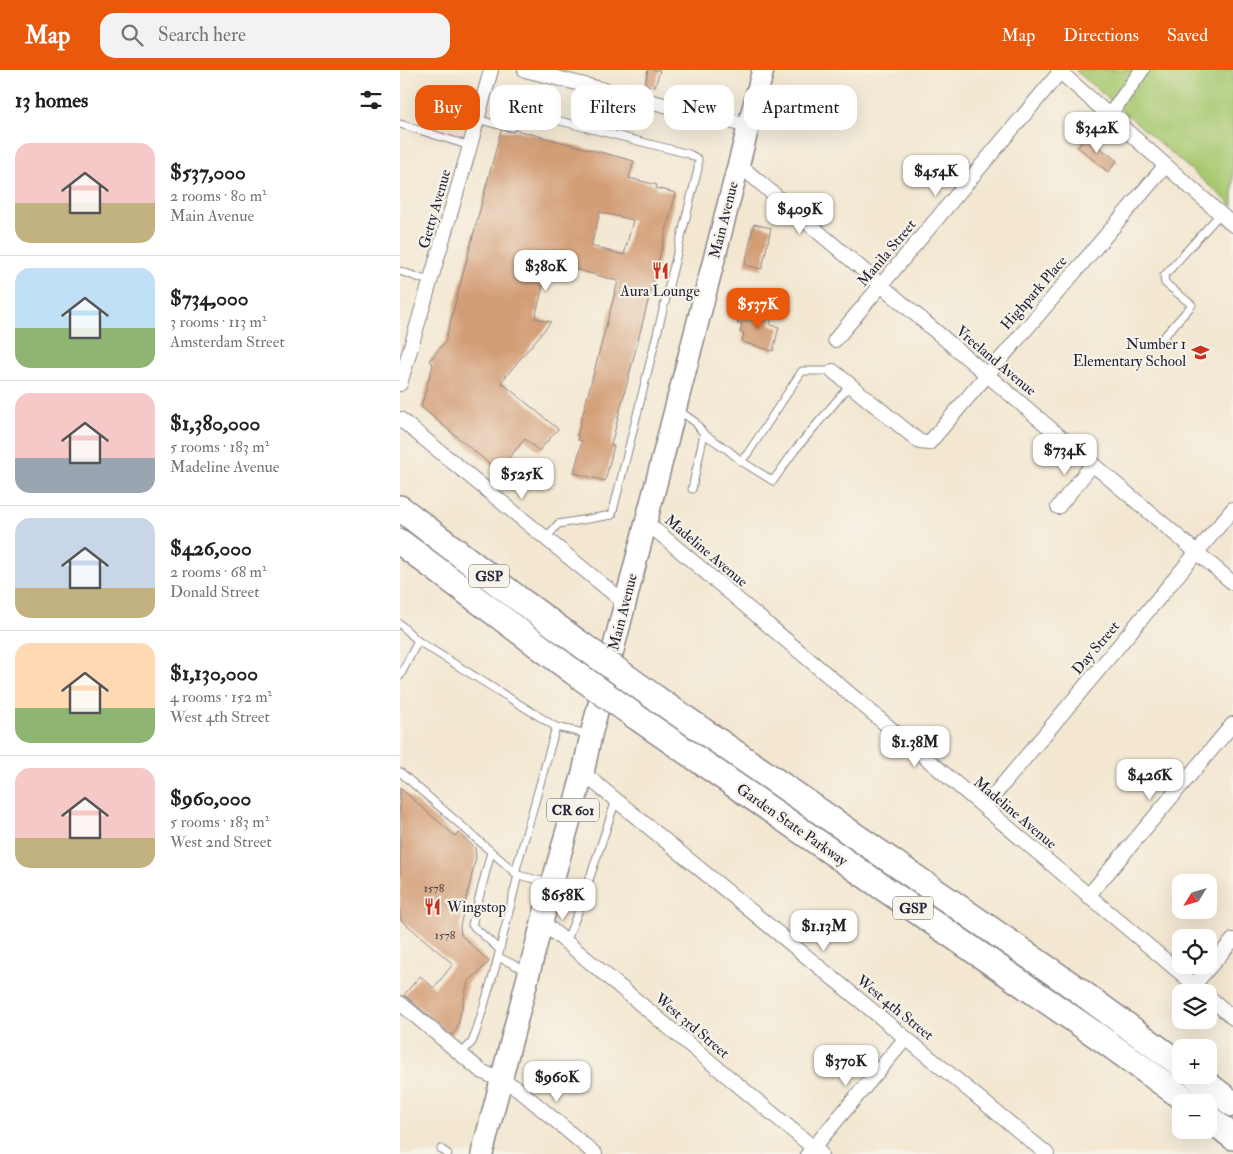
<!DOCTYPE html>
<html lang="en">
<head>
<meta charset="utf-8">
<style>
  body { margin:0; font-family:"IM FELL Double Pica",serif; background:#f2f2f2; color:#202124; height:100vh; display:flex; flex-direction:column; font-size:19px; white-space:nowrap }
  * { box-sizing:border-box; margin:0 }
  p { font-size:16px; color:#757577 }
  .icon { flex:none; width:28px; height:28px; fill:none; stroke:currentColor; stroke-width:2; stroke-linecap:round; stroke-linejoin:round }
  .map { position:relative; flex:1; overflow:hidden }
  .details { display:flex; flex-direction:column; background:#fff; width:400px }
  .details>* { flex:none }
  .hud { position:absolute; left:15px; top:15px; width:475px; height:45px; display:flex; gap:10px }
  .needle { width:32px; rotate:233deg }
  .controls { position:absolute; left:772px; top:804px; display:grid; gap:10px }
  .controls a { display:grid; place-items:center; width:45px; height:45px; border-radius:10px; background:#fff; box-shadow:0 5px 20px #0002; font-size:25px }
  .price { position:absolute; translate:-50% -42px; padding:0 11px; border-radius:10px; background:#fff; color:#222; font-size:16px; line-height:32px; filter:drop-shadow(0 1px 2px #0008) }
  .price::after { content:''; position:absolute; left:50%; top:30px; width:15px; height:11px; margin-left:-8px; background:inherit; clip-path:polygon(0 0,100% 0,50% 100%) }
  .price.active { background:#ea580c; color:#fff }
  ul { padding:0; list-style:none }
  li { display:flex; align-items:center; gap:15px; height:125px; padding:0 15px }
  li+li { border-top:1px solid #e0e0e0 }
  li span { display:grid; place-items:center; flex:none; width:140px; height:100px; border-radius:15px; color:#555 }
  li>.icon { margin-inline-start:auto }
  span .icon { width:60px; height:60px; fill:#fffc; stroke-width:1 }
  li b { font-size:21px }
  h2 { display:flex; justify-content:space-between; align-items:center; height:60px; padding:0 15px; font-size:21px }
  .tag { padding:0 18px; border-radius:15px; background:#fff; box-shadow:0 5px 20px #0002; font-size:18px; line-height:45px }
  .tag.active { background:#ea580c; color:#fff }
  header { display:flex; align-items:center; gap:30px; box-sizing:border-box; height:70px; padding:0 25px; background:#ea580c; color:#fff }
  header strong { font-size:24px }
  nav { display:flex; gap:28px; margin-inline-start:auto; font-size:18px }
  .search { width:350px; height:45px; background:#f2f2f2; display:flex; align-items:center; gap:12px; box-sizing:border-box; padding:0 18px; border-radius:15px; color:#757577; font-size:19px }
  main { display:flex; flex:1; min-height:0 }
  .map>svg:first-child { display:block }
  .green { fill:#a9c971; stroke:#667656 }
  .building { fill:#d39d76; fill-rule:evenodd }
  .lines { fill:none; stroke-linecap:round; stroke-linejoin:round }
  .lane-casing { stroke:#8a8486; stroke-width:9 }
  .street-casing { stroke:#8a8486; stroke-width:16 }
  .primary-casing { stroke:#8a8486; stroke-width:24 }
  .highway-casing { stroke:#8a8486; stroke-width:28 }
  .lane { stroke:#fff; stroke-width:7 }
  .street { stroke:#fff; stroke-width:14 }
  .primary { stroke:#fff; stroke-width:21 }
  .highway { stroke:#fff; stroke-width:25 }
  .highway-bridge-casing { stroke:#8a8486; stroke-width:28; stroke-linecap:butt }
  .highway-bridge { stroke:#fff; stroke-width:25 }
  .labels { text-anchor:middle; dominant-baseline:central; stroke-width:4.5; stroke-linejoin:round; paint-order:stroke }
  .number-label { font-size:12px; fill:#4e414a }
  .shield { fill:#f7f3e8; stroke:#62616f; stroke-width:1 }
  .shield-label { font-size:14px; font-weight:bold; fill:#22223b }
  .street-label { font-size:15px; fill:#22223b; stroke:#f7f3e8 }
  .poi-label { font-size:15px; fill:#22223b; stroke:#f7f3e8 }
</style>
</head>
<body>
<header>
<strong>Map</strong>
<div class="search"><svg class="icon" aria-label="search" viewBox="0 0 24 24"><circle cx="10" cy="10" r="6"/><path d="M15 15l6 6"/></svg>Search here</div>
<nav><a>Map</a><a>Directions</a><a>Saved</a></nav>
</header>
<main>
<section class="details">
<h2>13 homes<svg class="icon" aria-label="filters" viewBox="0 0 24 24"><path d="M4 7h16M4 17h16"/><circle cx="9" cy="7" r="2"/><circle cx="15" cy="17" r="2"/></svg></h2>
<ul>
<li><span style="background:linear-gradient(#f6c9c9 60%,#c2b280 0)"><svg class="icon" aria-label="home" viewBox="0 0 24 24"><path d="M3 11l9-7 9 7M6 9v11h12V9"/></svg></span><div><b>$537,000</b><p>2 rooms · 80 m²</p><p>Main Avenue</p></div></li>
<li><span style="background:linear-gradient(#bfe0f5 60%,#8fb573 0)"><svg class="icon" aria-label="home" viewBox="0 0 24 24"><path d="M3 11l9-7 9 7M6 9v11h12V9"/></svg></span><div><b>$734,000</b><p>3 rooms · 113 m²</p><p>Amsterdam Street</p></div></li>
<li><span style="background:linear-gradient(#f6c9c9 65%,#9aa5b1 0)"><svg class="icon" aria-label="home" viewBox="0 0 24 24"><path d="M3 11l9-7 9 7M6 9v11h12V9"/></svg></span><div><b>$1,380,000</b><p>5 rooms · 183 m²</p><p>Madeline Avenue</p></div></li>
<li><span style="background:linear-gradient(#c9d6e8 70%,#c2b280 0)"><svg class="icon" aria-label="home" viewBox="0 0 24 24"><path d="M3 11l9-7 9 7M6 9v11h12V9"/></svg></span><div><b>$426,000</b><p>2 rooms · 68 m²</p><p>Donald Street</p></div></li>
<li><span style="background:linear-gradient(#ffd9b3 65%,#8fb573 0)"><svg class="icon" aria-label="home" viewBox="0 0 24 24"><path d="M3 11l9-7 9 7M6 9v11h12V9"/></svg></span><div><b>$1,130,000</b><p>4 rooms · 152 m²</p><p>West 4th Street</p></div></li>
<li><span style="background:linear-gradient(#f6c9c9 70%,#c2b280 0)"><svg class="icon" aria-label="home" viewBox="0 0 24 24"><path d="M3 11l9-7 9 7M6 9v11h12V9"/></svg></span><div><b>$960,000</b><p>5 rooms · 183 m²</p><p>West 2nd Street</p></div></li>
</ul>
</section>
<div class="map">
<svg width="833" height="1084" viewBox="0 0 833 1084">
  <rect width="100%" height="100%" fill="#f7f3e8"/>
  <filter id="ink" filterUnits="userSpaceOnUse"><feTurbulence type="fractalNoise" baseFrequency=".02" numOctaves="2"/><feDisplacementMap in="SourceGraphic" scale="10" xChannelSelector="R" yChannelSelector="G"/><feConvolveMatrix kernelMatrix="1 2 1 2 8 2 1 2 1" color-interpolation-filters="sRGB"/></filter>
  <filter id="wash" filterUnits="userSpaceOnUse"><feTurbulence type="fractalNoise" baseFrequency=".0096" numOctaves="4" result="noise"/><feDisplacementMap in="SourceGraphic" scale="20" xChannelSelector="R" yChannelSelector="G"/><feGaussianBlur stdDeviation="1.12" result="paint"/><feColorMatrix in="noise" values="0 0 0 0 0 0 0 0 0 0 0 0 0 0 0 0 0 1.4 0 .05"/><feComposite in="paint" operator="in"/></filter>
  <g filter="url(#wash)">
    <rect width="100%" height="100%" fill="#f3e7d1"/>
    <path class="green" d="M675,0H833V136Z"/>
    <g id="blocks">
      <path class="building" d="M248,0H260L255,17L245,14Z
        M101,60L112,62L116,60L234,91L229,108L257,115L256,118L276,123L211,375L214,376L205,411L174,403L182,371L178,370L179,367L177,366L218,211L149,192L135,248L151,252L101,312L158,359L139,381L125,369L98,401L21,337L33,294L29,291L45,272ZM200,142L233,150L224,185L191,176Z
        M686,66L717,91L708,102L678,77Z
        M354,154L371,158L362,199L345,195Z
        M353,241L372,247L370,255L379,257L373,281L342,272L344,263L340,262L342,254L337,253L339,243L352,246Z
        M0,718L55,766L59,763L75,778L76,787L60,856L61,865L89,892L68,912L57,959L52,965L4,925L20,906L34,918L53,894L0,849Z"/>
    </g>
  </g>
  <g filter="url(#ink)">
    <use href="#blocks" fill-opacity="0" stroke="#8a8486" stroke-width="1"/>
    <g class="lines">
      <defs>
        <path id="lane" d="M77,49L95,54L112,57L115,44L121,41L289,84L298,89V99L212,445L158,454L146,468
          M0,54L70,76
          M0,201L31,212
          M761,270L792,235L765,213L764,206L820,144
          M433,301H402L348,383L341,391L373,411L395,380L450,315
          M278,340L295,352L304,364L292,419
          M304,364L328,380L341,391
          M0,554L18,571L156,657L115,803
          M0,606L18,571
          M156,657L188,664
          M0,702L118,805L150,813
          M91,782L72,855L100,880
          M166,872L180,837L216,730
          M98,887L127,901
          M61,984L72,972L76,962L95,899L118,805
          M41,1079L48,1084"/>
        <path id="street" d="M125,0L348,56
          M658,0L833,155
          M709,46L742,0
          M338,94L833,513
          M435,270L660,2
          M433,301L520,372L529,373L766,95
          M0,314L66,90L91,0
          M0,349L225,533
          M658,437L693,394
          M246,452L803,922
          M183,703L647,1084
          M584,737L833,439
          M688,826L833,654
          M142,852L421,1084
          M794,915L833,870
          M809,927L833,948
          M0,933L81,1001L117,1018L195,1084
          M408,1084L506,968"/>
        <path id="primary" d="M82,1084L152,814L183,703L191,665L363,0"/>
        <path id="highway" d="M0,438L116,527L179,573
          M0,472L171,600
          M257,629L674,917L781,995
          M235,646L699,967L789,1032
          M795,1005L833,1034
          M809,1048L833,1067"/>
      </defs>
      <use href="#lane" class="lane-casing"/>
      <use href="#street" class="street-casing"/>
      <use href="#primary" class="primary-casing"/>
      <use href="#highway" class="highway-casing"/>
      <use href="#lane" class="lane"/>
      <use href="#street" class="street"/>
      <use href="#primary" class="primary"/>
      <use href="#highway" class="highway"/>
      <defs>
        <path id="highway-bridge" d="M179,573L257,629
          M171,600L235,646"/>
      </defs>
      <use href="#highway-bridge" class="highway-bridge-casing"/>
      <use href="#highway-bridge" class="highway-bridge"/>
    </g>
  </g>
  <defs>
    <symbol id="restaurant-bare" viewBox="-9 -9 18 18"><path d="M-5-6h1v4h1v-4h1v4h1v-4h1v5L-1.5 .5V6h-2V.5L-5-1ZM5-6V6H3V1.5H1.5Q1.5-4 5-6Z" fill="#c8321e" stroke="#f7f3e8" stroke-width="2.5" paint-order="stroke"/></symbol>
    <symbol id="school-bare" viewBox="-9 -9 18 18"><path d="M0-5L7-2L0 1L-7-2ZM-4 1L0 2.5L4 1V4Q0 6-4 4Z" fill="#c8321e" stroke="#f7f3e8" stroke-width="2.5" paint-order="stroke"/></symbol>
  </defs>
  <g fill-rule="evenodd">
    <use href="#restaurant-bare" x="248" y="188" width="25" height="25"/>
    <use href="#school-bare" x="788" y="270" width="25" height="25"/>
    <use href="#restaurant-bare" x="20" y="824" width="25" height="25"/>
  </g>
  <g class="labels">
    <g class="number-label">
      <text x="34" y="818">1578</text>
      <text x="45" y="865">1578</text>
    </g>
    <g class="shield">
      <rect x="69" y="494.5" width="40" height="23" rx="4"/>
      <rect x="147" y="728.5" width="52" height="23" rx="4"/>
      <rect x="493" y="826.5" width="40" height="23" rx="4"/>
    </g>
    <g class="shield-label">
      <text x="89" y="506">GSP</text>
      <text x="173" y="740">CR 601</text>
      <text x="513" y="838">GSP</text>
    </g>
    <g class="street-label">
      <text transform="translate(35 139) rotate(-74)">Getty Avenue</text>
      <text transform="translate(324 150) rotate(-76)">Main Avenue</text>
      <text transform="translate(487 183) rotate(-50)">Manila Street</text>
      <text transform="translate(634 223) rotate(-49)">Highpark Place</text>
      <text transform="translate(596 291) rotate(40)">Vreeland Avenue</text>
      <text transform="translate(306 481) rotate(40)">Madeline Avenue</text>
      <text transform="translate(223 542) rotate(-76)">Main Avenue</text>
      <text transform="translate(696 578) rotate(-50)">Day Street</text>
      <text transform="translate(615 743) rotate(40)">Madeline Avenue</text>
      <text transform="translate(392 755) rotate(35)">Garden State Parkway</text>
      <text transform="translate(495 938) rotate(39)">West 4th Street</text>
      <text transform="translate(292 956) rotate(40)">West 3rd Street</text>
    </g>
    <g class="poi-label">
      <text x="260" y="221">Aura Lounge</text>
      <text x="786" y="274" text-anchor="end">Number 1<tspan x="786" dy="17">Elementary School</tspan></text>
      <text x="47" y="837" text-anchor="start">Wingstop</text>
    </g>
  </g>
</svg>
<div class="controls">
<a><svg class="needle" viewBox="-14 -14 28 28"><path d="M0-13l5 13h-10z" fill="#e53935"/><path d="M0 13l5-13h-10z" fill="#757577"/></svg></a>
<a><svg class="icon" aria-label="locate" viewBox="0 0 24 24"><circle cx="12" cy="12" r="6"/><path d="M12 2v4M12 18v4M2 12h4M18 12h4"/></svg></a>
<a><svg class="icon" aria-label="layers" viewBox="0 0 24 24"><path d="M12 4l9 5-9 5-9-5zM3 14l9 5 9-5"/></svg></a>
<a>+</a>
<a>−</a>
</div>
<b class="price" style="left:697px;top:84px">$342K</b>
<b class="price" style="left:536px;top:127px">$454K</b>
<b class="price" style="left:400px;top:165px">$409K</b>
<b class="price" style="left:146px;top:222px">$380K</b>
<b class="price active" style="left:358px;top:260px">$537K</b>
<b class="price" style="left:665px;top:406px">$734K</b>
<b class="price" style="left:122px;top:430px">$525K</b>
<b class="price" style="left:515px;top:698px">$1.38M</b>
<b class="price" style="left:750px;top:731px">$426K</b>
<b class="price" style="left:163px;top:851px">$658K</b>
<b class="price" style="left:424px;top:882px">$1.13M</b>
<b class="price" style="left:446px;top:1017px">$370K</b>
<b class="price" style="left:157px;top:1033px">$960K</b>
<div class="hud">
<a class="tag active">Buy</a>
<a class="tag">Rent</a>
<a class="tag">Filters</a>
<a class="tag">New</a>
<a class="tag">Apartment</a>
</div>
</div>
</main>
</body>
</html>
